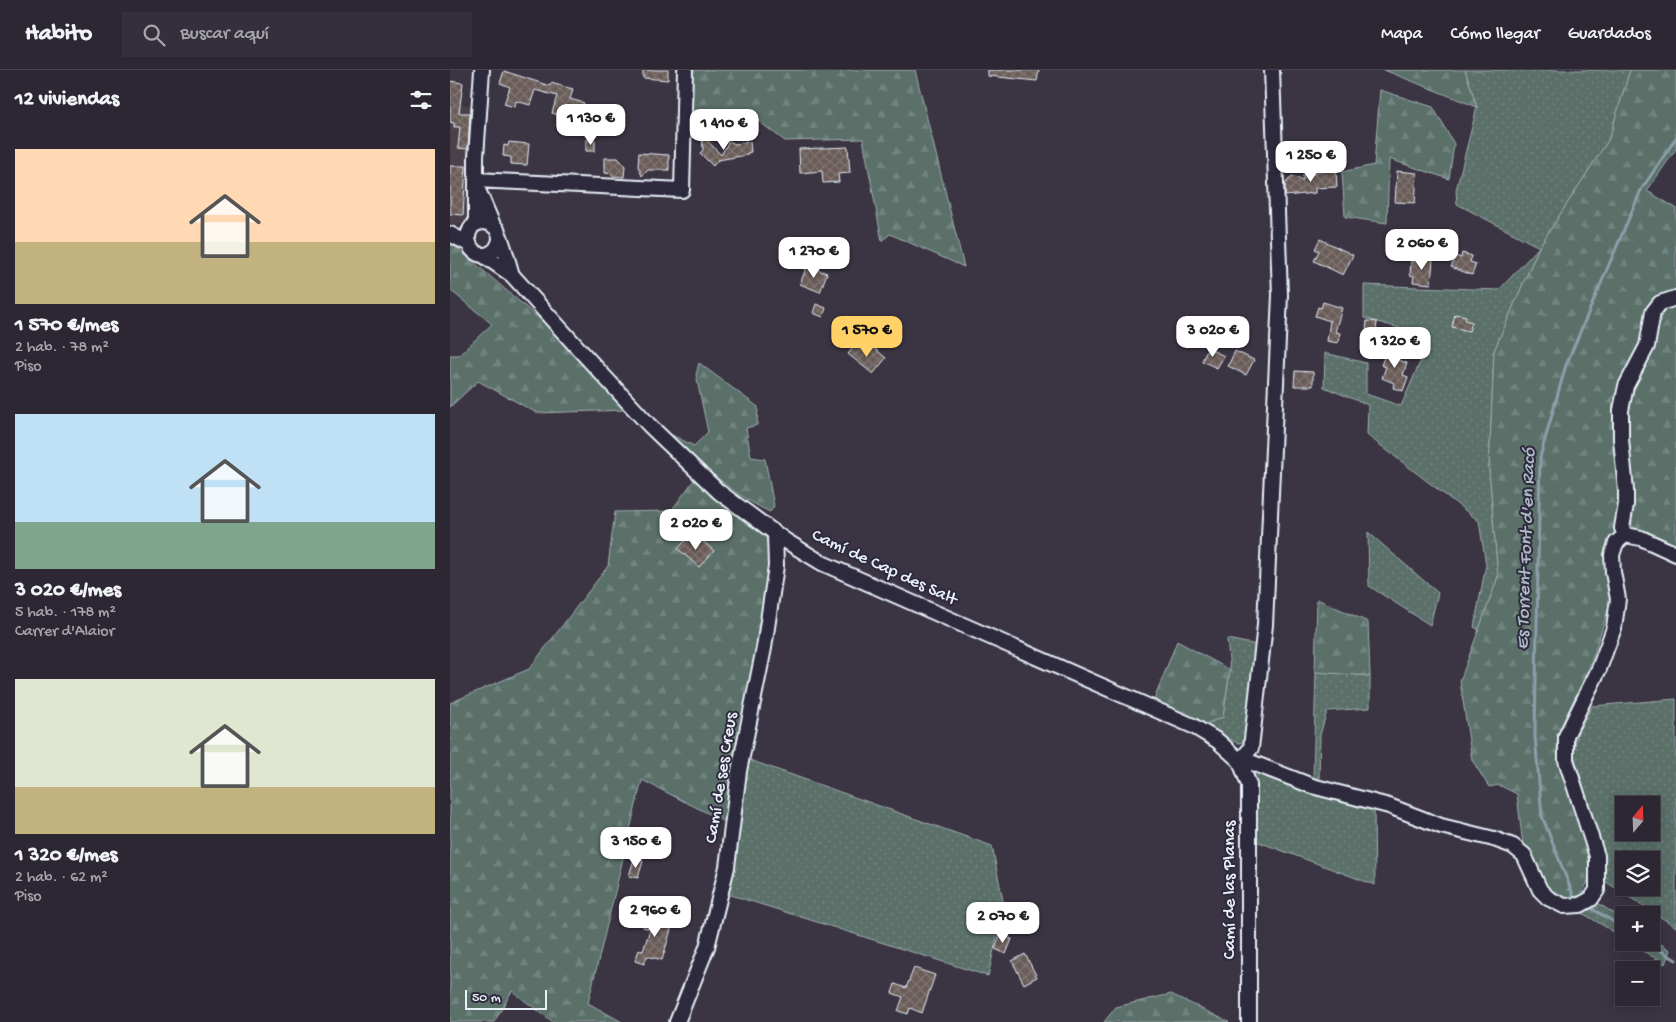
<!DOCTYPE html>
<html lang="es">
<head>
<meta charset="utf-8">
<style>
  body { margin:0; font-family:"Gochi Hand",sans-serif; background:#342f3a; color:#f1f3f6; height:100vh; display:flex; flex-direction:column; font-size:19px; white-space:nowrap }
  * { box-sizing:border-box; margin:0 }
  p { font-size:16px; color:#a6a5ac }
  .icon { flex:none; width:28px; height:28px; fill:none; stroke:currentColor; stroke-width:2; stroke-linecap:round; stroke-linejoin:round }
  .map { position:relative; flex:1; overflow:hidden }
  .sheet { display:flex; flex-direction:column; background:#2c2732; width:450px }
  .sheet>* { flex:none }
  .needle { width:32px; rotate:19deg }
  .buttons { position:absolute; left:1165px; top:726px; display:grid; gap:10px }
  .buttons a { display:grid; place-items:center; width:45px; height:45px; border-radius:0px; background:#2c2732; box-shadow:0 2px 12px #0003,0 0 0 1px #48444d; font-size:25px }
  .scale { position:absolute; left:15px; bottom:12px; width:82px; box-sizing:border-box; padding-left:5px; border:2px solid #e8f1f8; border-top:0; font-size:14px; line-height:18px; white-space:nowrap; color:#e8f1f8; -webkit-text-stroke:4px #2f2a3d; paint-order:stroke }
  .price { position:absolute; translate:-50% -42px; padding:0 11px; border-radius:10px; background:#fff; color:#222; font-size:16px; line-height:32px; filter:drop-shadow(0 1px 2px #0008) }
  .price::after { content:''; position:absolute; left:50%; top:30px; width:15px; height:11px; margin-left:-8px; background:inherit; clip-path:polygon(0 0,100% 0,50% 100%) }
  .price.selected { background:#ffd166; color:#111 }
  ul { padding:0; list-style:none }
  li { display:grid; align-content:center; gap:10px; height:265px; padding:0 15px }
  li span { display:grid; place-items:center; height:155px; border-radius:0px; color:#555 }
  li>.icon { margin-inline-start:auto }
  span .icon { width:90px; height:90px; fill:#fffc; stroke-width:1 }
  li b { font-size:21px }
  h2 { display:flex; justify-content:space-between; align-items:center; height:60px; padding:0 15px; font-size:21px }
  header { display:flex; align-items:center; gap:30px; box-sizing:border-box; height:70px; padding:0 25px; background:#2c2732; border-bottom:1px solid #48444d }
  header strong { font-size:24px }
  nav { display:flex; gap:28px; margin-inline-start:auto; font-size:18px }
  .search { width:350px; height:45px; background:#342f3a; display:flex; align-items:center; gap:12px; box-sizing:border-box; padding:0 18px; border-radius:0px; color:#a6a5ac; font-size:19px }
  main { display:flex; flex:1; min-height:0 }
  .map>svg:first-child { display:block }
  .built { fill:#49404a }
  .grass { fill:url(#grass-dots); stroke:#a1b0b0; fill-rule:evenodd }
  .forest { fill:url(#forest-firs); stroke:#a1b0b0 }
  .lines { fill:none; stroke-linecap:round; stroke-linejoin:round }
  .stream { stroke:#8c9fab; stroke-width:3 }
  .building { fill:url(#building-cross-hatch); stroke:#e8f1f8 }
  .minor-casing { stroke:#e8f1f8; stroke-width:18 }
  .minor { stroke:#2f2a3d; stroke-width:14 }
  .labels { text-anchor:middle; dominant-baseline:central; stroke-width:4; stroke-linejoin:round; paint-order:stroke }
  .street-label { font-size:18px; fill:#e8f1f8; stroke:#2f2a3d }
  .water-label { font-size:19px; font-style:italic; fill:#abbac5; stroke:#2f2a3d }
</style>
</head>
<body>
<header>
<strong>Habito</strong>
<div class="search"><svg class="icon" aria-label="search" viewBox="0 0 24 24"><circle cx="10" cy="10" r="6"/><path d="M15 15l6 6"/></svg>Buscar aquí</div>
<nav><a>Mapa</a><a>Cómo llegar</a><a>Guardados</a></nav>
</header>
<main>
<section class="sheet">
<h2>12 viviendas<svg class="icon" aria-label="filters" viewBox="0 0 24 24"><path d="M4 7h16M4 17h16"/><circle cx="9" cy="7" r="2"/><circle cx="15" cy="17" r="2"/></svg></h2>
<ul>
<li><span style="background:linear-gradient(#ffd9b3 60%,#c2b280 0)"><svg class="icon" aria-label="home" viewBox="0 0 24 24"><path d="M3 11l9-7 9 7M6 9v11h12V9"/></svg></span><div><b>1 570 €/mes</b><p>2 hab. · 78 m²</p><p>Piso</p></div></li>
<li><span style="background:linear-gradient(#bfe0f5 70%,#7fa58c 0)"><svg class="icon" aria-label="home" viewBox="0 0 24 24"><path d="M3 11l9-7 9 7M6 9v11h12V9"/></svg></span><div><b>3 020 €/mes</b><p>5 hab. · 178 m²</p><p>Carrer d'Alaior</p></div></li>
<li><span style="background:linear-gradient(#dfe7d0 70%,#c2b280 0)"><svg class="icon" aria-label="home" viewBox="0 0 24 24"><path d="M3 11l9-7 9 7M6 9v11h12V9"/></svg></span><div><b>1 320 €/mes</b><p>2 hab. · 62 m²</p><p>Piso</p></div></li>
</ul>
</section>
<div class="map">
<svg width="1226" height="952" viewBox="0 0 1226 952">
  <defs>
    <pattern id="grass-dots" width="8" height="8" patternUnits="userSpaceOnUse" patternTransform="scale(1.25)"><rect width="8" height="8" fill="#5a6f69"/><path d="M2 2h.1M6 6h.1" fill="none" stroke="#72847f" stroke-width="1.8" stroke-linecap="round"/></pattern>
    <pattern id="forest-firs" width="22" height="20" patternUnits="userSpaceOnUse" patternTransform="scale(1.25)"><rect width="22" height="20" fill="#5a6f69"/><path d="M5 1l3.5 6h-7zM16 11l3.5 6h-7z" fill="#72847f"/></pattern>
    <pattern id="building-cross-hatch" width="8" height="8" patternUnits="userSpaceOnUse" patternTransform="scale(1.25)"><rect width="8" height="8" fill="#6a5c59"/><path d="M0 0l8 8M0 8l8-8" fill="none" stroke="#7f7472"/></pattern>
  </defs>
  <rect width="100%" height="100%" fill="#3b3443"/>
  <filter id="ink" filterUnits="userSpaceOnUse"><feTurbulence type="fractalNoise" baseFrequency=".02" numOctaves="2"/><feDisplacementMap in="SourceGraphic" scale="10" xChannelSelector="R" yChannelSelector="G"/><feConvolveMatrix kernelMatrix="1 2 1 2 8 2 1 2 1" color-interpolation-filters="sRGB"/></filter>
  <g filter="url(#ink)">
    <path class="built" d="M0,33L25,36L20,150L1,156H0Z"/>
    <path class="grass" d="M1015,0H1180L1159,69L1089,177L1044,281L1039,399L1048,507L1029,560L1024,557L1036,495L1029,451L917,365L918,335L874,317L875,283L916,293V324L951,336L981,267L914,248V215L1049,220L1089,177L1007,134L1006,120L1027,37Z
      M918,462L988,523L980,555L919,516Z
      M777,569L807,575L798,670C798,670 791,673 790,673C785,674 762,657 755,654L773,647L780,600Z
      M866,601L920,606V638L877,641L870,665L869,710L863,708Z
      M1226,629V857L1153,810V780L1124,685L1127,664L1142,636ZM1174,735H1201V762H1174ZM1174,790H1201V818H1174Z
      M297,689L542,776L554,836L538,906L278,824L289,759Z
      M816,701L924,737L925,815L806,771V723L803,702Z
      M1146,832L1174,850V868L1129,841Z
      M1201,868L1220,880L1215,894L1180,873L1201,872Z"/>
    <path class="forest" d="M241,0H465L514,197L440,164L432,171L413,69L335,71L299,44L252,47L238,58Z
      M934,0H1015L1027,37Z
      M1180,0H1226V79L1197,121L1226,138V224L1203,228L1187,283L1162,330L1169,434L1166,460L1155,482L1161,531L1141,593L1107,665L1137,783L1140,806L1132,825L1114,829L1098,822L1073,776L1067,724L1049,715L1039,717L1022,690L1010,611L1048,507L1039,399L1044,281L1089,177L1159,69Z
      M930,20L983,37L1004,74L999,109L939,89L937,153L895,147L892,102L924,95Z
      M0,172L92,251L177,340L87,343L28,311L0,337V285H9L42,254L0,220Z
      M1226,233V475L1183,457L1179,449L1178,328L1206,251L1214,237Z
      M249,293L308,337L307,355L296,358L301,387L315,389L324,436L320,442C281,424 249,392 218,363L244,376L258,362L246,305Z
      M247,406L315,462L322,495L275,752L192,710L138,933L172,952H103L62,921L44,952H0V633L79,599L158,496L165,442L221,441Z
      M867,529L918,552L920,606L865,602Z
      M727,571L780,600L773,647L755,654L704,630Z
      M721,924L779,952H654L666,937Z"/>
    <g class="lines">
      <path class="stream" d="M1123,825L1092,746L1085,666L1090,387L1116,295L1191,120L1226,68
        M1139,837L1174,858
        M1197,872L1226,890"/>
    </g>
    <path class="building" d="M193,0H218V10L193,8Z
      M538,0H589L587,11L538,6Z
      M54,1L100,16L101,13L123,19L120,29L134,33L130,47L115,43L114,47L102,43L107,26L85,20L80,35L66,31L64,37L54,34L60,17L50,13Z
      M0,11L13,13L9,43H20L18,79L8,78L10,57H4V53L0,52Z
      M252,65L271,85L279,71L285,74L300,72L301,82L297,83V85L268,90L263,96L250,83L253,80Z
      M136,70H145V81H136Z
      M59,72L79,74L77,95L61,94V87L53,86L54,75L58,76Z
      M398,77L400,103L388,104L389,112L373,113L372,101L350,103L349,79Z
      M189,83L219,85V100H198L192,106L188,96Z
      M155,88H168L175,96L174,107L162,106V104L155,103Z
      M0,96H16L13,145L0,144Z
      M886,100L887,117L865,118V123L835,126V114L842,106L853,110V105L865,104V101Z
      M947,101L967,103L965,133L945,132Z
      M870,169L903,185L893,205L864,191L869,181L865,179Z
      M1012,183L1022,186L1020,192L1026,194L1022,205L1001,197L1006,186L1011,188Z
      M966,188L983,189L981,214L963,212L964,206L960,205L961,191L965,192Z
      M357,196L377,203L370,222L350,214Z
      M873,232L892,238L885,262L890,263L888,273L877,271L880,251L865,246L868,237L871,238Z
      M366,234L376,238L373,247L363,243Z
      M1005,244L1016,246L1015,250L1022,252L1019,261L1002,257Z
      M917,251L927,252L926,261H916Z
      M407,273L419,284L424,278L436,288L423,304L398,284Z
      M940,274L950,279L946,289L957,293L953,305L958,307L953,321L943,318L944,313L932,308L936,297L931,295Z
      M758,278L774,286L767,298L752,291Z
      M785,281L804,290L796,305L778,296Z
      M845,301L863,302V316H844Z
      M240,465L246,471L249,468L264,481L249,497L228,479Z
      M184,789L193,791L188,808L179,806Z
      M204,837L213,839L209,851L222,856L212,890L197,886L194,894L185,891L189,880L193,881L200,859L193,857L196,847L201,848Z
      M550,865L562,869L556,884L545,879Z
      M575,884L587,907L574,914L562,891Z
      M464,898L485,905L472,943L460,938L458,944L448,941L453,927L442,923L445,914L456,918Z"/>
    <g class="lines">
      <defs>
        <path id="minor" d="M26,110L232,120L235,0
          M28,120L43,155
          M26,154V87L32,0
          M0,164L19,174
          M50,169C49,176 46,181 39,184C17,191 9,155 32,152C37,152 42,154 46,158C51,164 59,196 62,205
          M33,185L62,205L127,277L200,356L269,422L336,471L372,493L743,656L768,671L790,691L803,693L862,716L939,736L991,756L1044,769L1063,776L1074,785L1090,820L1098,828L1114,836L1130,835L1141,829L1147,820V786L1116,690V666L1149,599L1164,558L1168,529L1163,502L1162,485L1166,473L1175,465L1191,468L1226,484
          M1175,465L1172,458L1176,434V421L1171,369V340L1176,316L1197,276L1203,242L1210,233L1226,228
          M790,691L801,678L815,555L830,225L822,0
          M790,691L799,715V952
          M227,952L257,877L277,797L289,701L314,578L326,496L325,464"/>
      </defs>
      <use href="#minor" class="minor-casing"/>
      <use href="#minor" class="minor"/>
    </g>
  </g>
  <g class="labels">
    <g class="street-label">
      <text transform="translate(434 498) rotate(25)">Camí de Cap des Salt</text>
      <text transform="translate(272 708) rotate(-81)">Camí de ses Creus</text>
      <text transform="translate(780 820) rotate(-90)">Camí de las Planas</text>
    </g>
    <g class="water-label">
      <text transform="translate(1077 479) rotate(-88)">Es Torrent Font d'en Racó</text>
    </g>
  </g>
</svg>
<div class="buttons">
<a><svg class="needle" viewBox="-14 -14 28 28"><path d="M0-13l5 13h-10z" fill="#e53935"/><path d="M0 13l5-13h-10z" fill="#a6a5ac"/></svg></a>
<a><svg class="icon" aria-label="layers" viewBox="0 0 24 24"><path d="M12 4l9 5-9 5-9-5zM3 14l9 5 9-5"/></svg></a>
<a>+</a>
<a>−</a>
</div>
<div class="scale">50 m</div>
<b class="price" style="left:141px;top:76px">1 130 €</b>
<b class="price" style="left:274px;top:81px">1 410 €</b>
<b class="price" style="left:861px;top:113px">1 250 €</b>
<b class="price" style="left:972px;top:201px">2 060 €</b>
<b class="price" style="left:364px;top:209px">1 270 €</b>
<b class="price selected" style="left:417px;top:288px">1 570 €</b>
<b class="price" style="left:763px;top:288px">3 020 €</b>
<b class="price" style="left:945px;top:299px">1 320 €</b>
<b class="price" style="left:246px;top:481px">2 020 €</b>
<b class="price" style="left:186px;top:799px">3 150 €</b>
<b class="price" style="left:205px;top:868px">2 960 €</b>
<b class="price" style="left:553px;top:874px">2 070 €</b>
</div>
</main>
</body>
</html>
